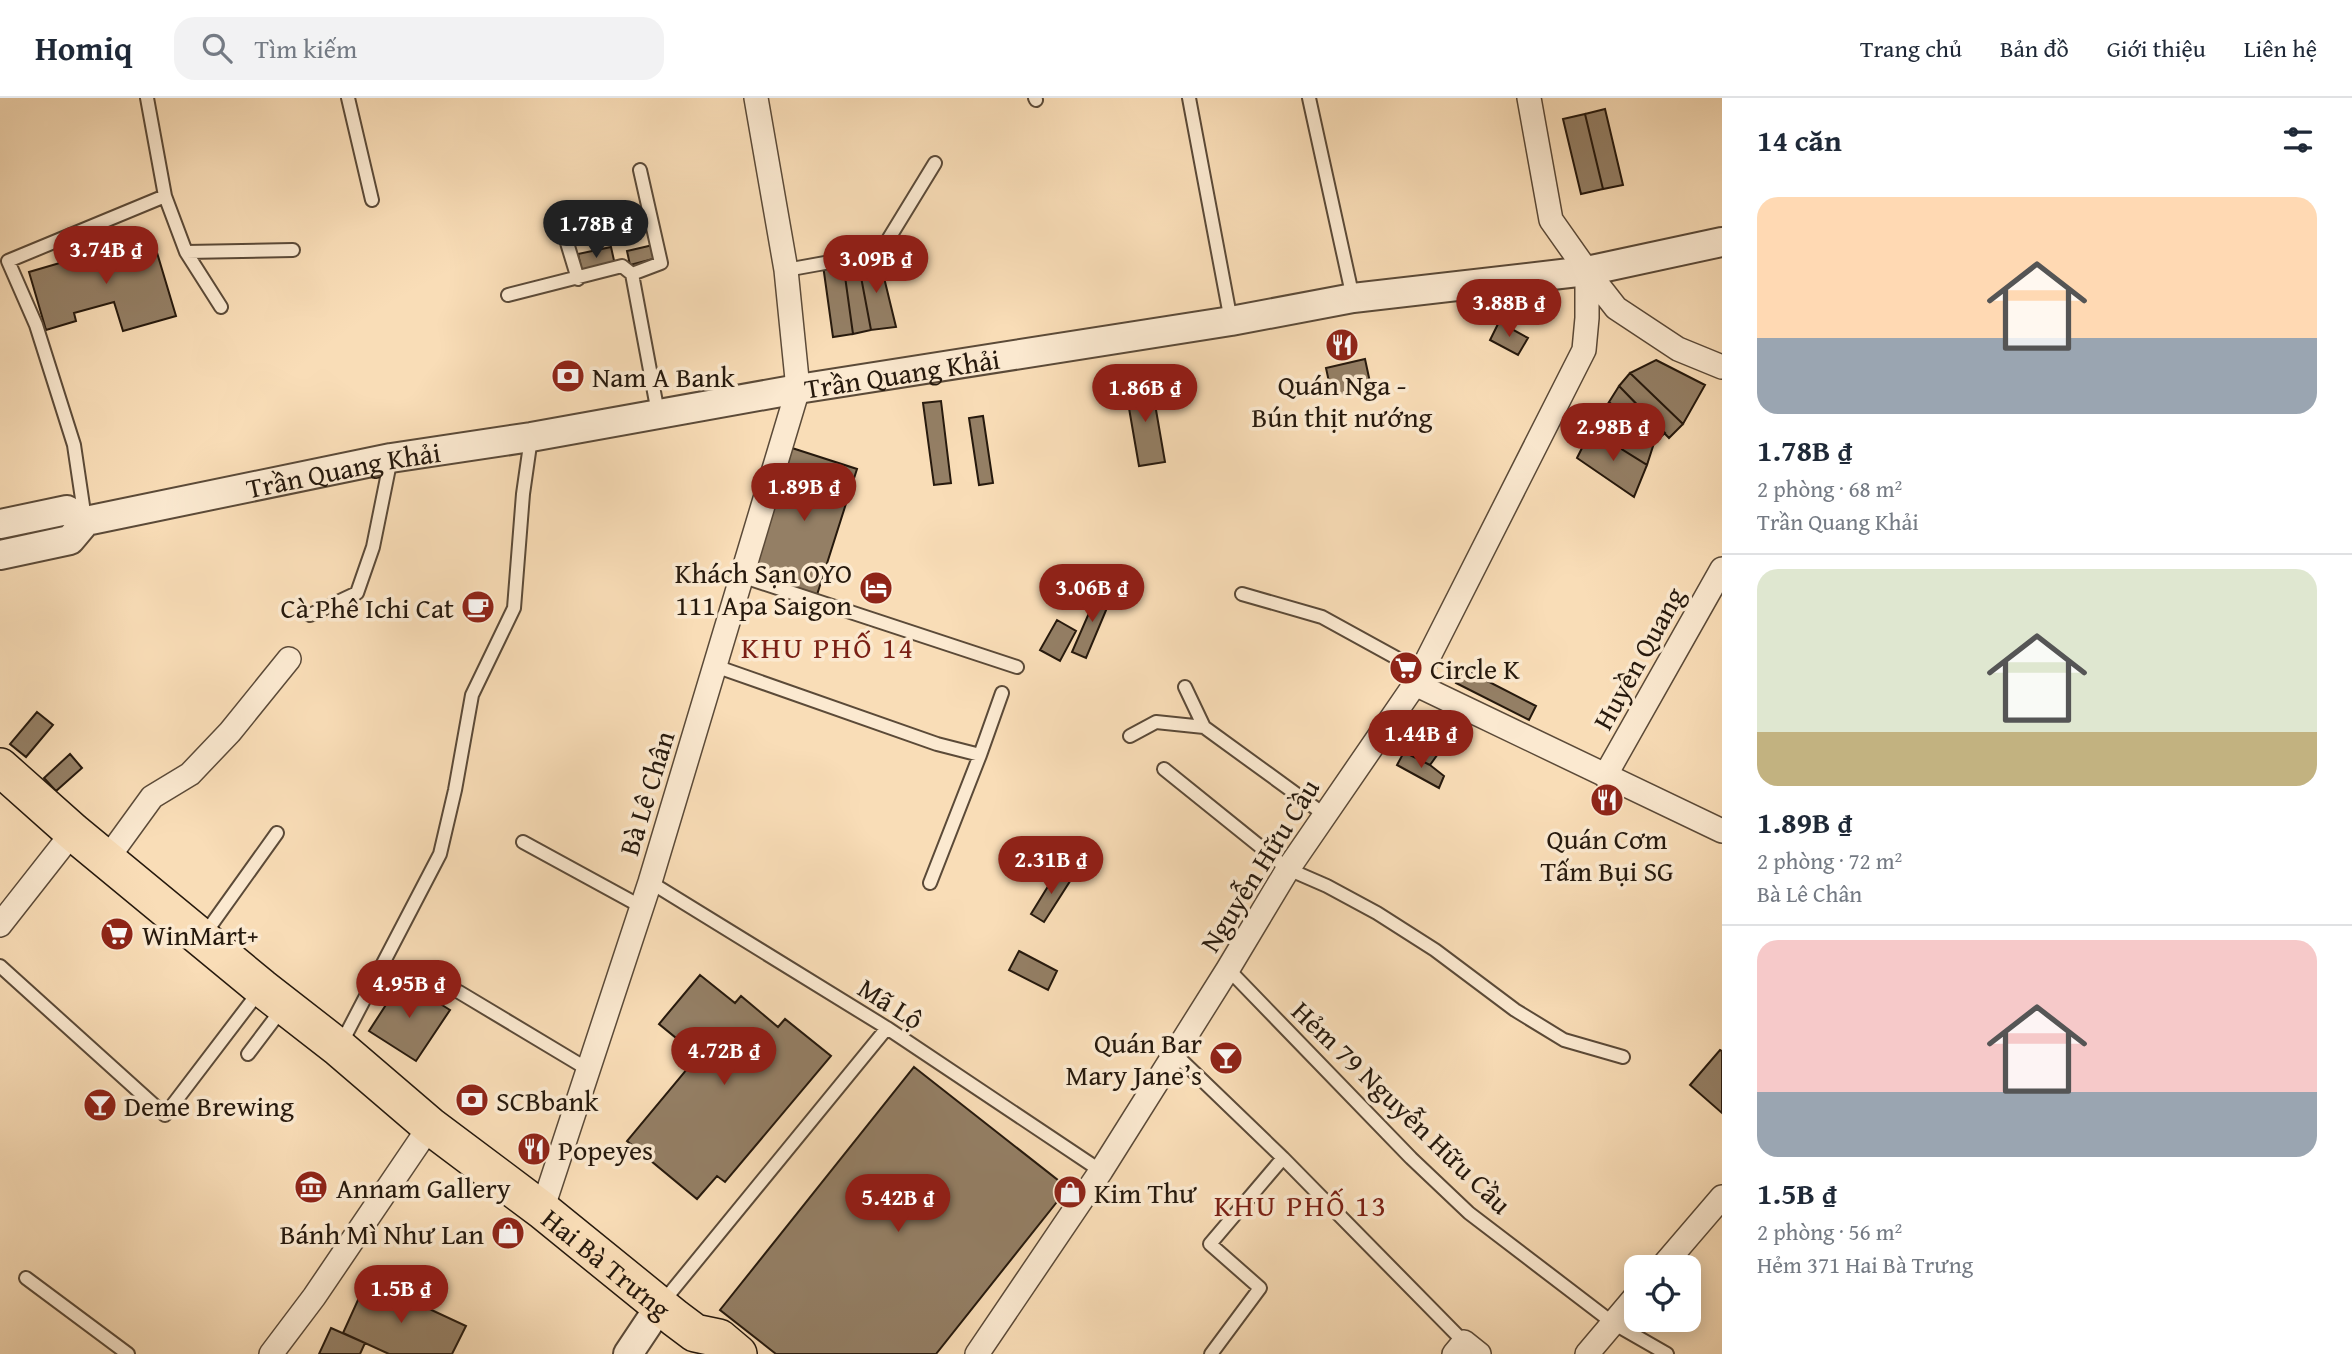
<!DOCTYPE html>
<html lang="vi">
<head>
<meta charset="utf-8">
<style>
  body { margin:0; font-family:"Gentium Book Plus",serif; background:#f2f2f3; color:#1f2937; height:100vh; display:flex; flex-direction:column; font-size:26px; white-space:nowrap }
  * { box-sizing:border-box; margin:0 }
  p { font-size:23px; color:#747a83 }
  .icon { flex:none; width:38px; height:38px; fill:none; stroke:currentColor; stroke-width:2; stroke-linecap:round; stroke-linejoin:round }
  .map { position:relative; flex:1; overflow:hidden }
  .panel { display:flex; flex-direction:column; background:#fff; width:630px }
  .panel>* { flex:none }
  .fabs { position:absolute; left:1624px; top:1157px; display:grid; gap:14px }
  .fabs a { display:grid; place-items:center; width:77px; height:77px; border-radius:14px; background:#fff; box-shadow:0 4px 18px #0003; font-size:35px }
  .price { position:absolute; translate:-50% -60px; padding:0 16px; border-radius:24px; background:#8f2418; color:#fff; font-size:23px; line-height:46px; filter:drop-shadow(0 2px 4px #0008) }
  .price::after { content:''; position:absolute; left:50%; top:42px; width:21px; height:16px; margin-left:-10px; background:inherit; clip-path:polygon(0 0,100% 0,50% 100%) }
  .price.active { background:#222; color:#fff }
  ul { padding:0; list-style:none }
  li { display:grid; align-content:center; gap:14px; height:371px; padding:0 35px }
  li+li { border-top:2px solid #e0e1e3 }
  li span { display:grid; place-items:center; height:217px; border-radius:21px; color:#555 }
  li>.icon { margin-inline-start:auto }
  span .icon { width:126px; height:126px; fill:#fffc; stroke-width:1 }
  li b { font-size:30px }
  h2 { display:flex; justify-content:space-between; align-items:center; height:84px; padding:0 35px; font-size:30px }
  header { display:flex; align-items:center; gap:42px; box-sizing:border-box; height:98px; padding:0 35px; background:#fff; border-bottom:2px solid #e0e1e3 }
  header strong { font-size:33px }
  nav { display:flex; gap:38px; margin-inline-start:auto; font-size:24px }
  .search { width:490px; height:63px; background:#f2f2f3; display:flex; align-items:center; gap:18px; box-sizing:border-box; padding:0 24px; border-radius:21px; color:#747a83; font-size:26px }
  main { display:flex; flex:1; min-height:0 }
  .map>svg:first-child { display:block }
  .building { fill:#947f65; stroke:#26190d; stroke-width:2 }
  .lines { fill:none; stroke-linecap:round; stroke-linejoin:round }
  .service-casing { stroke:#5b4a38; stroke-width:16 }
  .minor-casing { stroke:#5b4a38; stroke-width:26 }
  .tertiary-casing { stroke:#5b4a38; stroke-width:32 }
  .primary-casing { stroke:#26190d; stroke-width:40 }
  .service { stroke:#fbe9d0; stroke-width:12 }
  .minor { stroke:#fbe9d0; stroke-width:23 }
  .tertiary { stroke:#fbe9d0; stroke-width:28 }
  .primary { stroke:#f9ddb7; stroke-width:37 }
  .labels { text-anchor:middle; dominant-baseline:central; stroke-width:7; stroke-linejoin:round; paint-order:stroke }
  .street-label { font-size:28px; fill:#26190d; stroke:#fbe9d0 }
  .poi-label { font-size:28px; fill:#26190d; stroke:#fbe9d0; text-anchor:start }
  .neighbourhood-label { font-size:30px; letter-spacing:2px; fill:#7a1f14; stroke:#fbe9d0 }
</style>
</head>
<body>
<header>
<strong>Homiq</strong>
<div class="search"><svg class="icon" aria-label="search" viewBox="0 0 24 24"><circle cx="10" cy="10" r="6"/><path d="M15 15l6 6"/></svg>Tìm kiếm</div>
<nav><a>Trang chủ</a><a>Bản đồ</a><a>Giới thiệu</a><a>Liên hệ</a></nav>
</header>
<main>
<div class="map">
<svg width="1722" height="1256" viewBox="0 0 1722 1256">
  <rect width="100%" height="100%" fill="#f9ddb7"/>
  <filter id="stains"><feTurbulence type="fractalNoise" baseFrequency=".00286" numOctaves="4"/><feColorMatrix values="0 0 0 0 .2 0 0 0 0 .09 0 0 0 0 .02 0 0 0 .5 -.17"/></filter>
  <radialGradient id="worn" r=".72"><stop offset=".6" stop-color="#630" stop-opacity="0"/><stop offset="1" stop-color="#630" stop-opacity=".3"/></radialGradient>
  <path class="building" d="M1605,11L1623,87L1603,91L1585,16Z
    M1585,16L1603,91L1581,96L1563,21Z
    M152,138L176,218L123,233L114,204L74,215L76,223L46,232L29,174Z
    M653,147L657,160L630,167L627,153Z
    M611,149L615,167L582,174L578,156Z
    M879,159L896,229L871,232L858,163Z
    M858,163L871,232L853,236L843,164Z
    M843,164L853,236L833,239L823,167Z
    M1499,224L1528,240L1518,257L1490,242Z
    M1365,261L1371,289L1332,298L1326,270Z
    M1656,262L1705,287L1683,326L1630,275Z
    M1630,275L1683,326L1669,340L1619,288Z
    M1151,283L1165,364L1139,368L1125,287Z
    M1619,288L1665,335L1654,345L1609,304Z
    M941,303L951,385L934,387L923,305Z
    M1609,304L1654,345L1647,367L1591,332Z
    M983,318L993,385L979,387L969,320Z
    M1591,332L1647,367L1634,399L1577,360Z
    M792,350L857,371L816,500L751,479Z
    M1099,492L1112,498L1086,560L1072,554Z
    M1057,522L1076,533L1060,563L1040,552Z
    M1464,571L1536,608L1529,622L1456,585Z
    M37,614L53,627L26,659L10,646Z
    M1435,640L1445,646L1430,667L1404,654L1413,642Z
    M1404,654L1430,667L1444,678L1439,690L1397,667Z
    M70,656L82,670L56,693L44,680Z
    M1058,772L1072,780L1044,824L1031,816Z
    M1019,853L1057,873L1048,892L1009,872Z
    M700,877L735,905L741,898L778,929L785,921L831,958L725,1084L717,1078L697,1101L627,1043L698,958L659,926Z
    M402,882L450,912L416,963L369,933Z
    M1720,952L1722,953V1015L1690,987Z
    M914,969L1068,1090L936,1256H776L720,1212Z
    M367,1182L466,1228L452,1256H389L343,1235Z
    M331,1230L365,1245L360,1256H319Z"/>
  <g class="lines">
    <defs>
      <path id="service" d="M147,0L165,98L186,154L221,209
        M348,0L372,102
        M1035,0L1036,2
        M1189,0L1231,223
        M1309,0L1353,200
        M640,72L661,165L632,176L658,315
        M561,125L578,181
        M186,154L293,152
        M786,172L880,155L935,65
        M508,197L622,168L632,176
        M85,421L74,347L36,227L8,163L165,98
        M741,478L1017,569
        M1242,496L1322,519L1422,574
        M310,517L357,495L373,449L391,360
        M715,568L937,646L980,657L1002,595
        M1185,589L1204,629L1325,717
        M1130,638L1156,624L1204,629
        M1164,671L1288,771L1327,788L1377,815L1435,852L1515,912L1564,942L1623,959
        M523,744L642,809
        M650,784L887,930L1101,1073
        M930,785L980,657
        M204,837L277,735
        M0,868L165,1017L261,891
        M1228,871L1411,1060L1469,1115L1613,1225L1667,1256
        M459,894L589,972
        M340,948L440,756L455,692L472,597L514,510L523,396L531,340
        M248,956L282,911
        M1175,956L1283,1060L1464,1244
        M26,1180L128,1256
        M662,1205L887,930
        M1211,1256L1260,1190L1210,1146L1283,1060"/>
      <path id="minor" d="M1529,0L1551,122L1587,173L1616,210L1678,251L1722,269
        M1415,586L1722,733
        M1605,678L1722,471
        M107,761L152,699L190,676L230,634L289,561
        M0,827L73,734
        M542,1112L650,784L798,291L786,172L756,0
        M1662,1169L1722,1099
        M271,1256L314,1199L430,1028
        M977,1256L1101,1073L1228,871L1288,771L1415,586L1584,252L1587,220V173
        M1454,1256L1464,1244L1479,1256
        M1587,1256L1636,1198"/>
      <g id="tertiary">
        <path d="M0,426L67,412L86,423"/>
        <path id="s1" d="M0,457L70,442L86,423L391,360L531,339L798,291L1231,223L1353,200L1587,173L1722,144"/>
        <path d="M628,1256L660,1208"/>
      </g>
      <g id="primary">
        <path id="s2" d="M0,669L73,734L262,890L339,950L430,1028L542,1112L675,1220L695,1235L719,1240L738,1256"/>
      </g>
    </defs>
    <use href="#service" class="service-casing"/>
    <use href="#minor" class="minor-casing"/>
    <use href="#tertiary" class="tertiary-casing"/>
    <use href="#primary" class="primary-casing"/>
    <use href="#service" class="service"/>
    <use href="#minor" class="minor"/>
    <use href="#tertiary" class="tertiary"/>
    <use href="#primary" class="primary"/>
  </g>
  <defs>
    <symbol id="restaurant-disc" viewBox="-11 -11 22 22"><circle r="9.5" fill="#8f2418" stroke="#fbe9d0"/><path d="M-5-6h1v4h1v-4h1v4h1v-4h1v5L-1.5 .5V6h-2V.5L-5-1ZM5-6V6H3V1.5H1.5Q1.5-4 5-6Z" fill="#fff"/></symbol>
    <symbol id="bank-disc" viewBox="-11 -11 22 22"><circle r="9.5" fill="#8f2418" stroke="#fbe9d0"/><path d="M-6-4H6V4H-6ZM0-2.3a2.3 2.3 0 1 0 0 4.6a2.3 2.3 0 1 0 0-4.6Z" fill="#fff"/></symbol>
    <symbol id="hotel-disc" viewBox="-11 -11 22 22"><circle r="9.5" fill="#8f2418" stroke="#fbe9d0"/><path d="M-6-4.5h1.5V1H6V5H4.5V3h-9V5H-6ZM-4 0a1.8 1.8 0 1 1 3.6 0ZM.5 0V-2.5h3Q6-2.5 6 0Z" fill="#fff"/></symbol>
    <symbol id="cafe-disc" viewBox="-11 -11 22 22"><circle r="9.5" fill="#8f2418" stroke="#fbe9d0"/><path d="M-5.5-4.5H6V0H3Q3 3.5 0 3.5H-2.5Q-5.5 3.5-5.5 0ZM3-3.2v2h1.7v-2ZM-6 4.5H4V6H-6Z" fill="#fff"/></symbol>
    <symbol id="supermarket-disc" viewBox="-11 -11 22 22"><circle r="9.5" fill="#8f2418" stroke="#fbe9d0"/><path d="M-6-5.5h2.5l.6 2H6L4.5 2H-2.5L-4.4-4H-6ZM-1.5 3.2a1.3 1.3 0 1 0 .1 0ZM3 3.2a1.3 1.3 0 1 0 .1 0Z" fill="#fff"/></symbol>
    <symbol id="bar-disc" viewBox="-11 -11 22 22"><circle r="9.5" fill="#8f2418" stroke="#fbe9d0"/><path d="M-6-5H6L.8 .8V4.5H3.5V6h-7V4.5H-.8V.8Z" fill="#fff"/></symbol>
    <symbol id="museum-disc" viewBox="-11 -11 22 22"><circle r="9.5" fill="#8f2418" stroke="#fbe9d0"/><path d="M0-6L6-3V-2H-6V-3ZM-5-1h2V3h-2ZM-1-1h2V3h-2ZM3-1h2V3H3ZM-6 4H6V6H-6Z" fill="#fff"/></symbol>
    <symbol id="shop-disc" viewBox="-11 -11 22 22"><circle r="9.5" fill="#8f2418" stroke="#fbe9d0"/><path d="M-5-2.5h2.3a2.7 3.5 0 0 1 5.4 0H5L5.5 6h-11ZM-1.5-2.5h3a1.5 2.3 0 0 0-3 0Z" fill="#fff"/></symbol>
  </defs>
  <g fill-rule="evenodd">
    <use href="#restaurant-disc" x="1323" y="228" width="38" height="38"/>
    <use href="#bank-disc" x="549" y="259" width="38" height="38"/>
    <use href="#hotel-disc" x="857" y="471" width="38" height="38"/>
    <use href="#cafe-disc" x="459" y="490" width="38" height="38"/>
    <use href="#supermarket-disc" x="1387" y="551" width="38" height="38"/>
    <use href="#restaurant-disc" x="1588" y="683" width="38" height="38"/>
    <use href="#supermarket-disc" x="98" y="817" width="38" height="38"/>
    <use href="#bar-disc" x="1207" y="941" width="38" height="38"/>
    <use href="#bank-disc" x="453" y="983" width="38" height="38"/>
    <use href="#bar-disc" x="81" y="988" width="38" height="38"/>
    <use href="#restaurant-disc" x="515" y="1032" width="38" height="38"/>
    <use href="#museum-disc" x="292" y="1070" width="38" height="38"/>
    <use href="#shop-disc" x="1051" y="1075" width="38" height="38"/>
    <use href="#shop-disc" x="489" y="1116" width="38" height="38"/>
  </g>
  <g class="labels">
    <g class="street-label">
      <text stroke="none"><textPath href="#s1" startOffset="926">Trần Quang Khải</textPath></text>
      <text stroke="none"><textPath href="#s1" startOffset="359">Trần Quang Khải</textPath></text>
      <text transform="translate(1638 560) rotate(-61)">Huyền Quang</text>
      <text transform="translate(646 695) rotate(-73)">Bà Lê Chân</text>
      <text transform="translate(1259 767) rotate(-58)">Nguyễn Hữu Cầu</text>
      <text transform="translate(891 905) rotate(32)">Mã Lộ</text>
      <text transform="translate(1402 1009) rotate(44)">Hẻm 79 Nguyễn Hữu Cầu</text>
      <text stroke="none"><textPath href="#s2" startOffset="784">Hai Bà Trưng</textPath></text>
    </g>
    <g class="poi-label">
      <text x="592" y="278">Nam A Bank</text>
      <text x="1342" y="286" text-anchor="middle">Quán Nga -<tspan x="1342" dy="32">Bún thịt nướng</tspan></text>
      <text x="852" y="474" text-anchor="end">Khách Sạn OYO<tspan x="852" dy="32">111 Apa Saigon</tspan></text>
      <text x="454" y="509" text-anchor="end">Cà Phê Ichi Cat</text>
      <text x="1430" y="570">Circle K</text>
      <text x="1607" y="740" text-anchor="middle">Quán Cơm<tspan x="1607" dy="32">Tấm Bụi SG</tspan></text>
      <text x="142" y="836">WinMart+</text>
      <text x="1202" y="944" text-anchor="end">Quán Bar<tspan x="1202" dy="32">Mary Jane’s</tspan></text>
      <text x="496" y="1002">SCBbank</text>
      <text x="124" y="1007">Deme Brewing</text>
      <text x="558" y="1051">Popeyes</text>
      <text x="336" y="1089">Annam Gallery</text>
      <text x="1094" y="1094">Kim Thư</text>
      <text x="484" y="1135" text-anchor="end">Bánh Mì Như Lan</text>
    </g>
    <g class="neighbourhood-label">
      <text x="828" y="549">KHU PHỐ 14</text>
      <text x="1301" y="1107">KHU PHỐ 13</text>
    </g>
  </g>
  <rect width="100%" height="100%" filter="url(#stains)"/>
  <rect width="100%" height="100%" fill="url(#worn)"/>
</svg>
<div class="fabs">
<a><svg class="icon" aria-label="locate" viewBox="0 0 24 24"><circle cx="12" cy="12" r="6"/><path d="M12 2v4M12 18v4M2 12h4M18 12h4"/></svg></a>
</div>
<b class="price active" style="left:596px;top:162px">1.78B ₫</b>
<b class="price" style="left:106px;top:188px">3.74B ₫</b>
<b class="price" style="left:876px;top:197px">3.09B ₫</b>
<b class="price" style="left:1509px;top:241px">3.88B ₫</b>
<b class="price" style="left:1145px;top:326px">1.86B ₫</b>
<b class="price" style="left:1613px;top:365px">2.98B ₫</b>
<b class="price" style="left:804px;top:425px">1.89B ₫</b>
<b class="price" style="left:1092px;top:526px">3.06B ₫</b>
<b class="price" style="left:1421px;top:672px">1.44B ₫</b>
<b class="price" style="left:1051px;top:798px">2.31B ₫</b>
<b class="price" style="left:409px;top:922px">4.95B ₫</b>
<b class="price" style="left:724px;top:989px">4.72B ₫</b>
<b class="price" style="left:898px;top:1136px">5.42B ₫</b>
<b class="price" style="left:401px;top:1227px">1.5B ₫</b>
</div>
<section class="panel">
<h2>14 căn<svg class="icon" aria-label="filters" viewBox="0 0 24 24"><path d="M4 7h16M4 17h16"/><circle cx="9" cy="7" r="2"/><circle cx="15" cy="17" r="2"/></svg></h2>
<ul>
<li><span style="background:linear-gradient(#ffd9b3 65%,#9aa5b1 0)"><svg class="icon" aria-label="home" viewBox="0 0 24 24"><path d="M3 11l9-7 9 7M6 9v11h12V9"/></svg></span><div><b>1.78B ₫</b><p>2 phòng · 68 m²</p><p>Trần Quang Khải</p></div></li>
<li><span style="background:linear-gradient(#dfe7d0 75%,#c2b280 0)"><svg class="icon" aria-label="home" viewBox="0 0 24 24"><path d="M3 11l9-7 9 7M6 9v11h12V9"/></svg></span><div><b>1.89B ₫</b><p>2 phòng · 72 m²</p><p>Bà Lê Chân</p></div></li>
<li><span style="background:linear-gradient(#f6c9c9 70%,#9aa5b1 0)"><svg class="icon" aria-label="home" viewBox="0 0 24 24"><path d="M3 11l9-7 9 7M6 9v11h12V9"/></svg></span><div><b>1.5B ₫</b><p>2 phòng · 56 m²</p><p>Hẻm 371 Hai Bà Trưng</p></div></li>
</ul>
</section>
</main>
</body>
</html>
